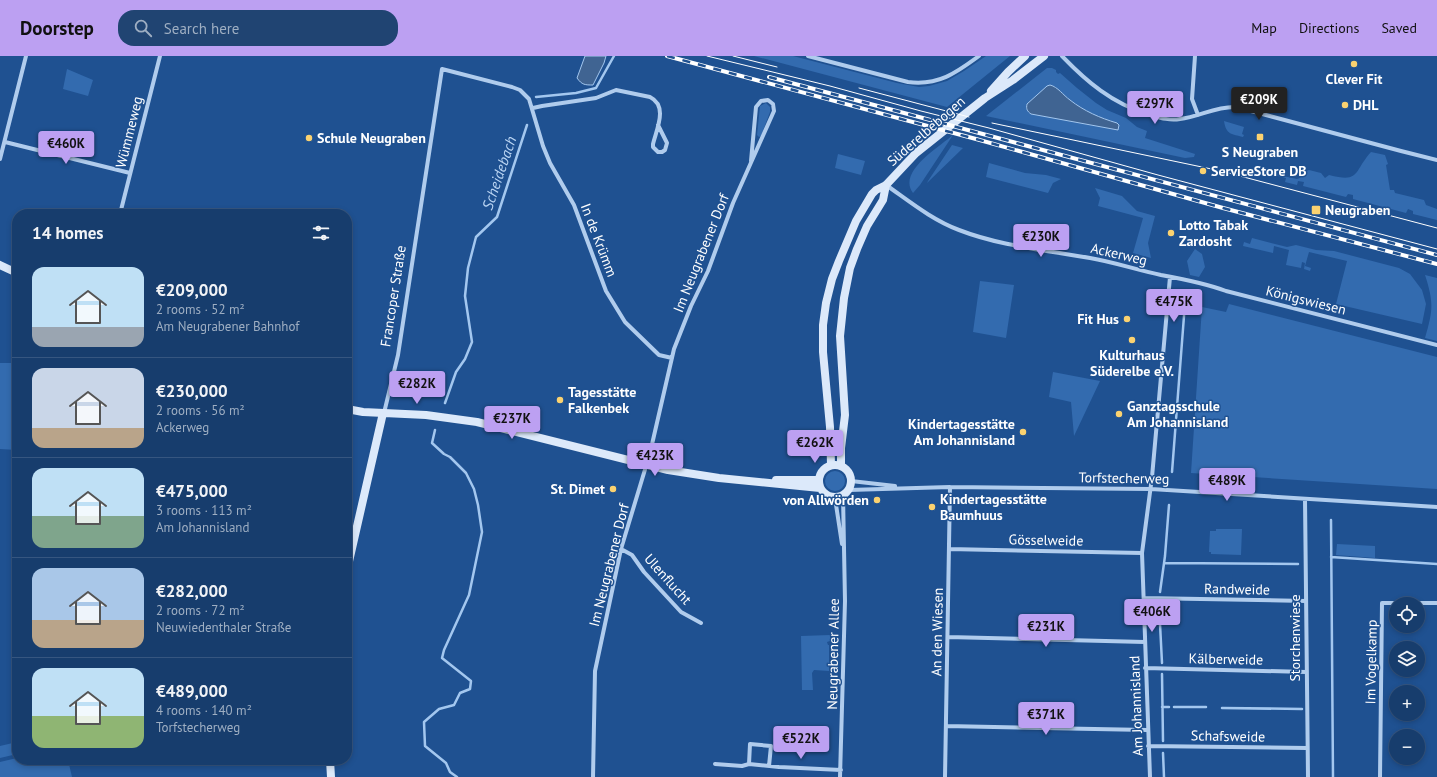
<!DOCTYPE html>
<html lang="en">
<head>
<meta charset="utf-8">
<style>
  body { margin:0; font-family:"PT Sans",sans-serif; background:#204472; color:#f1f3f6; height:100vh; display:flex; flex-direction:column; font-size:15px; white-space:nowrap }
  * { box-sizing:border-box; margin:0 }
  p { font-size:13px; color:#9eaec2 }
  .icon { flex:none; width:22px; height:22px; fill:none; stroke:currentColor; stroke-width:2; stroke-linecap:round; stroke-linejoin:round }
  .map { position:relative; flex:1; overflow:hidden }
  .sheet { position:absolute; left:12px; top:153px; width:340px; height:556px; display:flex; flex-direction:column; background:#173d6d; border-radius:16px; box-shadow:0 2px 6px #0003,0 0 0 1px #365680 }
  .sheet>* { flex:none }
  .buttons { position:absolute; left:1389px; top:541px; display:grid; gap:8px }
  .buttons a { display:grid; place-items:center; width:36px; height:36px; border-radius:50%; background:#173d6d; box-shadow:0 2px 6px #0003,0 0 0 1px #365680; font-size:20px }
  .price { position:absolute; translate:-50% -34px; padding:0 9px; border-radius:4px; background:#bca0f2; color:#111; font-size:13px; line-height:26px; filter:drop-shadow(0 1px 2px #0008) }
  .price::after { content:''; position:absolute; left:50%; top:24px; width:12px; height:9px; margin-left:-6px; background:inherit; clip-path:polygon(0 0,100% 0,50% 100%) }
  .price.on { background:#222; color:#fff }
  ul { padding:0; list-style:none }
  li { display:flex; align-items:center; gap:12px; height:100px; padding:0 20px }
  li+li { border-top:1px solid #365680 }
  li span { display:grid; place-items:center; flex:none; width:112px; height:80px; border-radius:12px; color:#555 }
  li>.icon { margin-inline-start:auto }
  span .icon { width:48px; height:48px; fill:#fffc; stroke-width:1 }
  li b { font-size:17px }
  h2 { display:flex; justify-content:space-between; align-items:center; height:48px; padding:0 20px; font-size:17px }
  header { display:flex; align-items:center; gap:24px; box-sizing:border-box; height:56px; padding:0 20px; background:#bca0f2; color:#111 }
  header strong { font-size:19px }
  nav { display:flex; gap:22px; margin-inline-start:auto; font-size:14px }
  .search { width:280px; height:36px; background:#204472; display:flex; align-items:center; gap:10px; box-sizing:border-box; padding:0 14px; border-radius:16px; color:#9eaec2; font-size:15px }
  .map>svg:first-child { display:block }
  .green { fill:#336baf; fill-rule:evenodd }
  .water { fill:#406492; stroke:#a3c7ef }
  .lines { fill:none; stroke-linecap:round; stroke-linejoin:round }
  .stream { stroke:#a3c7ef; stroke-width:2.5 }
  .street { stroke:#b0cced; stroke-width:4 }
  .secondary { stroke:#dce9fa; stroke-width:8 }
  .tram { stroke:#fff; stroke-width:1 }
  .rail-casing { stroke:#fff; stroke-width:4 }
  .rail { stroke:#1f5191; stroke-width:2.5; stroke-dasharray:8; stroke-linecap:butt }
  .poi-dot { fill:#fbd270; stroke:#1f5191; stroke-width:1.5 }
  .labels { text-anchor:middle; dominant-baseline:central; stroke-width:3; stroke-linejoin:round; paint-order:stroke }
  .poi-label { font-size:14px; font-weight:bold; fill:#fff; stroke:#1f5191; text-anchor:start }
  .street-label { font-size:14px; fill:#fff; stroke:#1f5191 }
  .water-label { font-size:15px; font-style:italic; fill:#bcd6f4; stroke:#1f5191 }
</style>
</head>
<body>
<header>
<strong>Doorstep</strong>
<div class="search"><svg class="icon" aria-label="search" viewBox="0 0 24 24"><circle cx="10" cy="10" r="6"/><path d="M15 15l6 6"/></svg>Search here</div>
<nav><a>Map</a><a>Directions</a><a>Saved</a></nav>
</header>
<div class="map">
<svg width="1437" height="721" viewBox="0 0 1437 721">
  <rect width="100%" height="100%" fill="#1f5191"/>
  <path class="green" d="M754,0H793L897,27L919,31L929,30L947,25L964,15L986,0H1010L947,51Z
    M1047,12H1052L1056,14V16L1058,18L1060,17L1077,32L1096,47L1107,54L1126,62L1137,71L1147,75L1145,82L1195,98L1194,101L1185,102L986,60ZM1054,30C1073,48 1092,61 1117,67L1118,74L1031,58L1026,52L1027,48L1047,31Z
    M67,13L93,24L88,40L63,33Z
    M766,47L770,51V56L761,80L759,81L757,79L760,50Z
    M1224,65L1244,71L1242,78L1244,79L1243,81C1232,78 1226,79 1224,65Z
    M953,79L920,129L913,137C897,116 939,91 953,79Z
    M952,89L963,92L927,127L928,125Z
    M1371,96L1385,99L1388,108L1386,109L1390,134H1394L1395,137L1424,144L1426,149L1437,153V164L1413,158V155L1408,153L1406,157L1353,143V139L1348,138L1346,141L1303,130L1304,126L1298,125L1297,129L1285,126L1286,122L1261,116L1262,111L1277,114L1278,119L1297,123L1300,122L1302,117L1309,114L1321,117L1325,122L1329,119C1361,127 1353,116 1371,96Z
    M838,98L865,105L861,119L835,112Z
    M989,107L1025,117L1046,119L1061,123L1053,127L1048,137L986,121Z
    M1095,132L1122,140L1137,155L1155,160L1148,187L1151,202L1133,197L1143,162L1098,150L1100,142Z
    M1252,182L1287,191L1296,189L1316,194L1334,195L1399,212L1410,218L1422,234L1426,248L1422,268L1336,248L1347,205L1309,196L1305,210L1311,212L1310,215L1304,213L1305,207L1302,206L1301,212L1286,209L1289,194L1274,190L1273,197L1243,190L1244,186L1250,188Z
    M1195,193L1202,198L1205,211L1199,221L1190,219L1187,205Z
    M1425,219L1437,222V285L1425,282C1433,254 1434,247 1425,219Z
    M980,225L1014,229L1006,282L973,276Z
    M1229,248L1437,301V433L1191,417L1202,251L1226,256Z
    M0,307H17V394L0,393Z
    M1053,316L1100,325L1074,380L1071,346L1049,341Z
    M825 425a10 10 0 1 1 20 0a10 10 0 1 1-20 0Z
    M1216,473H1242L1241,499L1211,498V496H1209L1210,475H1216Z
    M1337,488L1375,490V502L1336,499Z
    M830,579V585L827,586L828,589H829V615L814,614L812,617L813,634H802L801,580Z
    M17,686V698L0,702V690Z
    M17,702V704H68L72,721H0V706Z"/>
  <path class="water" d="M585,0H606L604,7L593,29C585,29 582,29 577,22Z
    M1050,29C1058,31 1063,39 1070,44C1084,55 1100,62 1117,67L1119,69L1118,74L1031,58C1027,55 1026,53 1027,48L1047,30Z"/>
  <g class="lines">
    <path class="stream" d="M536,41L576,37L596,32L614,0
      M445,347L456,316L465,303L472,286L465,240L468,212L476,181L497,161L527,69
      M435,374L432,387L444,398L450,401L466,417L474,433L478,449L482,476L469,539L444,594L442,602L471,625L470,633L460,637L454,649L439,653L424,666L425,690L446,707L450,716L457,721
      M1172,416L1185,247
      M1331,464L1333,721
      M1331,501L1437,508
      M1164,507L1298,508
      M1160,536L1165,500L1169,449
      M1159,548L1162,607
      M1162,618L1163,685
      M1162,651H1169
      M1174,651H1206
      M1222,652L1302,653
      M1163,697L1164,721"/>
    <path class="street" d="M808,0L908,26C938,30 956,17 979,0
      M1062,0C1087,26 1112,47 1147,58C1158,61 1168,65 1180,63C1199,61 1216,50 1236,51L1401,95L1437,104
      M1195,0L1192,43L1198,59
      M533,52L542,50L596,42L616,34L650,41C668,50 657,72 653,88V91L658,96H662L665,94L667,87L658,69
      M5,86L130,117
      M0,103L26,0
      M886,129C909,145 932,164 959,174C1000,190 1046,194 1090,202C1114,206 1137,214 1161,219C1183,223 1205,227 1226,235L1437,289
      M120,158L160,0
      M384,357L398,299L442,13L512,31L520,34L529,43L543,90L550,107L574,149L606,235L625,266L659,299L672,302
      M851,425L895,430
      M849,434L950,431L1151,433L1437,451
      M835,442L842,488
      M1305,443L1308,721
      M621,493L632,499L644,516L681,556L701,567
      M949,493L1142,497
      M1144,542L1306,545
      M948,581L1145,586
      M1145,612L1306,616
      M946,670L1147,674
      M1148,690L1307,692
      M715,708L742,710L749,708
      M769,710L771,690L750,688L749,708L779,711L841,714
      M593,721L595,615L621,493L650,397L674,293L691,250L708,215L733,147L774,55L773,48L768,44L761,45L756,51L751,105
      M840,721L845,545L843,439
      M945,721L950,431
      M1150,721L1142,497L1152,421L1170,221
      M1380,721L1382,547H1437"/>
    <path class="secondary" d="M991,35L1008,16L1025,0
      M0,209L17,217
      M347,353L363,356L426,359L477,366L668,414L719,422L820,432
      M819 425a16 16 0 1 1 32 0a16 16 0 1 1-32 0Z
      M831,409L830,371L823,296V269L826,247L832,223L839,205L856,165L872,138L876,134L886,129L916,97L985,42L1013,24L1044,0
      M841,410V392L845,359L840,280L844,242L850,212L857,193L867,170L883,144L886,129
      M776,424H818
      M347,514L383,357
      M330,704L331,721"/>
    <path class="tram" d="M707,0L830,30L921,55L989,72L1158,119L1437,193
      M733,0L777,11
      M859,32L969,61
      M992,67L1221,115L1437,172"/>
    <defs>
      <path id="rail" d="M667,0L976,83L1223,152L1437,208
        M769,21L1437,199"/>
    </defs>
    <use href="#rail" class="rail-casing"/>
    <use href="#rail" class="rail"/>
  </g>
  <g class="poi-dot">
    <circle cx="1354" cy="8" r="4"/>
    <circle cx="1345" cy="49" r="4"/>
    <rect x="1256" y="77" width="8" height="8" rx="2"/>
    <circle cx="309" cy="82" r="4"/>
    <circle cx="1203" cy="115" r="4"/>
    <rect x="1311" y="149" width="10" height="10" rx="2"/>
    <circle cx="1171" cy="177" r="4"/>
    <circle cx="1127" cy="263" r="4"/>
    <circle cx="1132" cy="284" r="4"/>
    <circle cx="560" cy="344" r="4"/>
    <circle cx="1119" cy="358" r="4"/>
    <circle cx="1023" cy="376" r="4"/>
    <circle cx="613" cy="433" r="4"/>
    <circle cx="877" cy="444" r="4"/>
    <circle cx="932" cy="451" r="4"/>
  </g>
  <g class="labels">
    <g class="poi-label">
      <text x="1354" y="23" text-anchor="middle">Clever Fit</text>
      <text x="1353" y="49">DHL</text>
      <text x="317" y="82">Schule Neugraben</text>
      <text x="1260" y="96" text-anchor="middle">S Neugraben</text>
      <text x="1211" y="115">ServiceStore DB</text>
      <text x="1325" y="154">Neugraben</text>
      <text x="1179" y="169">Lotto Tabak<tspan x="1179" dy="16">Zardosht</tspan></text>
      <text x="1119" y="263" text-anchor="end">Fit Hus</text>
      <text x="1132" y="299" text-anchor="middle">Kulturhaus<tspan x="1132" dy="16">Süderelbe e.V.</tspan></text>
      <text x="568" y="336">Tagesstätte<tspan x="568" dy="16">Falkenbek</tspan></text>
      <text x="1127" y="350">Ganztagsschule<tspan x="1127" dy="16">Am Johannisland</tspan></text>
      <text x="1015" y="368" text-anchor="end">Kindertagesstätte<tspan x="1015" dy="16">Am Johannisland</tspan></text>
      <text x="605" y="433" text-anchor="end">St. Dimet</text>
      <text x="940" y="443">Kindertagesstätte<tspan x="940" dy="16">Baumhuus</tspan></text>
      <text x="869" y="444" text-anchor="end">von Allwörden</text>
    </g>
    <g class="street-label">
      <text transform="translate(926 75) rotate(-41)">Süderelbebogen</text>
      <text transform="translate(129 76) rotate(-76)">Wümmeweg</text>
      <text transform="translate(599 184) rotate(69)">In de Krümm</text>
      <text transform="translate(701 197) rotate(-68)">Im Neugrabener Dorf</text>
      <text transform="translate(1119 198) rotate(13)">Ackerweg</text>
      <text transform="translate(393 240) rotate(-81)">Francoper Straße</text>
      <text transform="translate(1306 244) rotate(14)">Königswiesen</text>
      <text transform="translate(1124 422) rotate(1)">Torfstecherweg</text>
      <text transform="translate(1046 484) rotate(1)">Gösselweide</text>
      <text transform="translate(609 509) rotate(-76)">Im Neugrabener Dorf</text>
      <text transform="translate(668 523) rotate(48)">Ulenflucht</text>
      <text transform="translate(1237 533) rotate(1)">Randweide</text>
      <text transform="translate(937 576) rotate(-89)">An den Wiesen</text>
      <text transform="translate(1295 582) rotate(-90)">Storchenwiese</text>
      <text transform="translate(833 598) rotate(-89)">Neugrabener Allee</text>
      <text transform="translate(1226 603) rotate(1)">Kälberweide</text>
      <text transform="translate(1371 606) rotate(-89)">Im Vogelkamp</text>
      <text transform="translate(1136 650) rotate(-92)">Am Johannisland</text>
      <text transform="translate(1228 680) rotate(1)">Schafsweide</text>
    </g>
    <g class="water-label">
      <text transform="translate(499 117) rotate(-71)">Scheidebach</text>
    </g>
  </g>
</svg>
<div class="buttons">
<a><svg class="icon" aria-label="locate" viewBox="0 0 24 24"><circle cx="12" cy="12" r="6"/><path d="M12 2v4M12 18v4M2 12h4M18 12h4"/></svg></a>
<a><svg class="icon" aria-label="layers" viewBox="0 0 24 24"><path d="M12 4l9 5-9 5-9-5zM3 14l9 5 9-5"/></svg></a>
<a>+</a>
<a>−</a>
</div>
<b class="price on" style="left:1259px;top:65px">€209K</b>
<b class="price" style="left:1155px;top:69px">€297K</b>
<b class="price" style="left:66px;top:109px">€460K</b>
<b class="price" style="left:1041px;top:202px">€230K</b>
<b class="price" style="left:1174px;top:267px">€475K</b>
<b class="price" style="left:417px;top:349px">€282K</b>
<b class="price" style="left:512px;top:384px">€237K</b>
<b class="price" style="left:815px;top:408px">€262K</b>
<b class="price" style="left:655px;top:421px">€423K</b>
<b class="price" style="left:1227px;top:446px">€489K</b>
<b class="price" style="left:1152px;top:577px">€406K</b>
<b class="price" style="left:1046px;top:592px">€231K</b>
<b class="price" style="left:1046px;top:680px">€371K</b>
<b class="price" style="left:801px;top:704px">€522K</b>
<section class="sheet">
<h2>14 homes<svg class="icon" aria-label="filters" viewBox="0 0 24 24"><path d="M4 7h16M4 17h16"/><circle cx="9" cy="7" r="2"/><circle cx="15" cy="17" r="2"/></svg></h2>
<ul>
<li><span style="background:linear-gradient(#bfe0f5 75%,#9aa5b1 0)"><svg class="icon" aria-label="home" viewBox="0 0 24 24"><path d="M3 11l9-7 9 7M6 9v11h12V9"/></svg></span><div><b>€209,000</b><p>2 rooms · 52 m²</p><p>Am Neugrabener Bahnhof</p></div></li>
<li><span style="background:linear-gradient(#c9d6e8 75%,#b9a48a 0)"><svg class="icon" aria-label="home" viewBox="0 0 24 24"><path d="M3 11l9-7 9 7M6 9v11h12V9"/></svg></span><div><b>€230,000</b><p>2 rooms · 56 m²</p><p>Ackerweg</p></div></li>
<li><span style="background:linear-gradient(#bfe0f5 60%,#7fa58c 0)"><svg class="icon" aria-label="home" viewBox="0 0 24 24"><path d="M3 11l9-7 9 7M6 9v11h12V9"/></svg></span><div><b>€475,000</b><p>3 rooms · 113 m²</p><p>Am Johannisland</p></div></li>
<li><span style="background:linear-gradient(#a9c7e8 65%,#b9a48a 0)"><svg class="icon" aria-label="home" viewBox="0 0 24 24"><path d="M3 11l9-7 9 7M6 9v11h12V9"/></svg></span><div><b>€282,000</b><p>2 rooms · 72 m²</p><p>Neuwiedenthaler Straße</p></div></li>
<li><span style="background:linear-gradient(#bfe0f5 60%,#8fb573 0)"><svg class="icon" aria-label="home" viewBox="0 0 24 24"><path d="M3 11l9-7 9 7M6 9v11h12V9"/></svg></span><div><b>€489,000</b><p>4 rooms · 140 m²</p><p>Torfstecherweg</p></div></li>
</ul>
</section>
</div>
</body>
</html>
